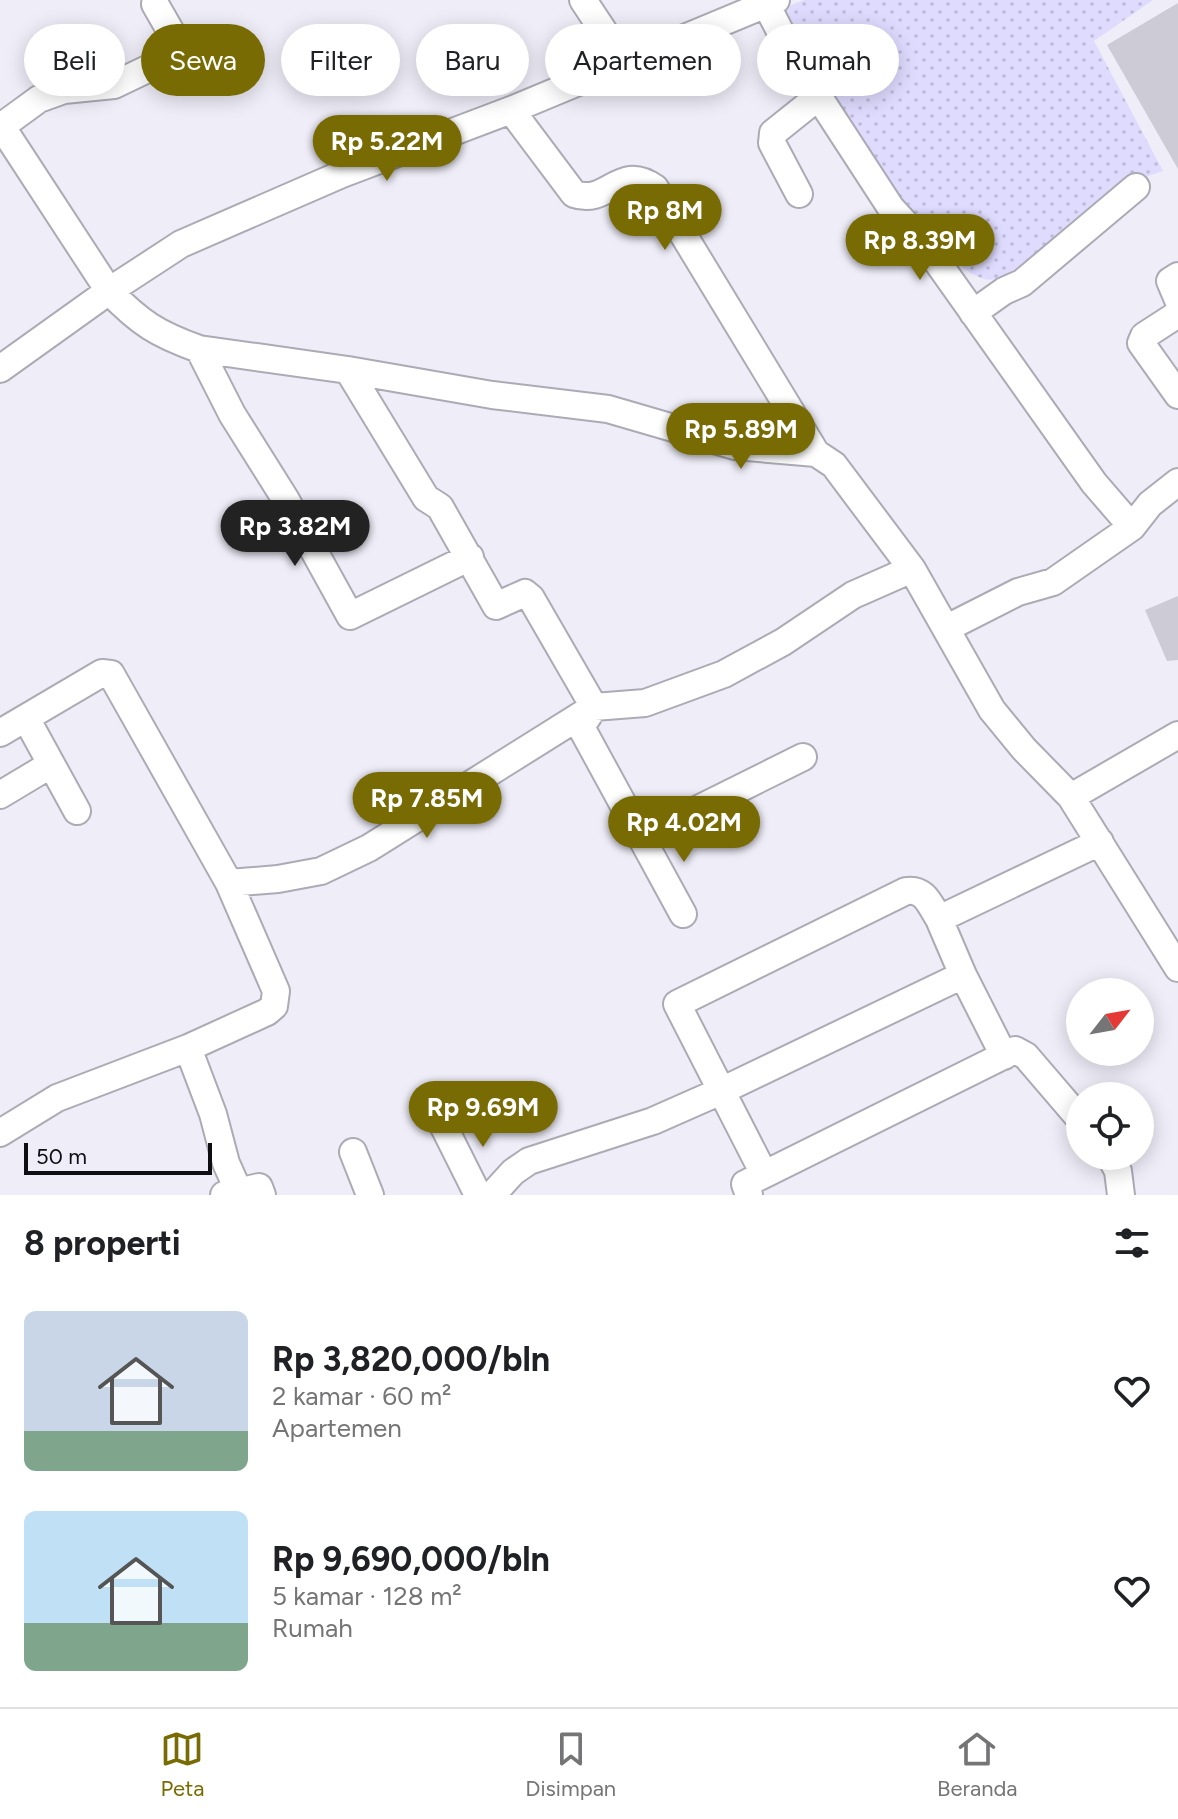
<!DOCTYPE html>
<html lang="id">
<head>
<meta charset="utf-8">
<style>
  body { margin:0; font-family:Figtree,sans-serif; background:#f2f2f2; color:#202124; height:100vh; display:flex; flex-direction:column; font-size:30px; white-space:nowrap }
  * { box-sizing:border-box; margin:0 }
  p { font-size:26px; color:#757577 }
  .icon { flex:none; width:44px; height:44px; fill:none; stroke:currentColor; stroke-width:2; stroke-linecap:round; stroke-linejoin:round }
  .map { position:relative; height:1195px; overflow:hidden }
  .drawer { display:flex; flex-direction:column; background:#fff; flex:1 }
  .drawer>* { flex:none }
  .banner { position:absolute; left:24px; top:24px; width:1130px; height:72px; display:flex; gap:16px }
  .needle { width:52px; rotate:59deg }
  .buttons { position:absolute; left:1066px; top:978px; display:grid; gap:16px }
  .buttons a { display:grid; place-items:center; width:88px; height:88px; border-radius:50%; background:#fff; box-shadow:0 4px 20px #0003; font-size:40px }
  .scale { position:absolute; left:24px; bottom:20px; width:188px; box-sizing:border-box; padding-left:8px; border:4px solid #0f0e12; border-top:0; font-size:22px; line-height:28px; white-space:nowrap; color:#0f0e12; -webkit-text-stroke:6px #eeedf8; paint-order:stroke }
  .price { position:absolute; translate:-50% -68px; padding:0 18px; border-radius:28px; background:#796b03; color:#fff; font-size:26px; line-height:52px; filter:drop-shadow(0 2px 4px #0008) }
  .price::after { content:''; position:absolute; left:50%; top:48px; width:24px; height:18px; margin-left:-12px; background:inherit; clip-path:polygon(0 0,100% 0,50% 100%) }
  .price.selected { background:#222; color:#fff }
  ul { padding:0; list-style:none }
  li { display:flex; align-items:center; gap:24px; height:200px; padding:0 24px }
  li span { display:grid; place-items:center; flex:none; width:224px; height:160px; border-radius:12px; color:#555 }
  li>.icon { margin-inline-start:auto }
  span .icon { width:96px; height:96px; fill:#fffc; stroke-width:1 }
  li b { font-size:34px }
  h2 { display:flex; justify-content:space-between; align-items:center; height:96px; padding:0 24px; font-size:34px }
  .pill { padding:0 28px; border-radius:36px; background:#fff; box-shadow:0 4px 20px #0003; font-size:28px; line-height:72px }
  .pill.selected { background:#796b03; color:#fff }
  .dock { display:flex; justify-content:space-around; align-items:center; height:112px; border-top:2px solid #e0e0e0; background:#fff; font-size:22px; color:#757577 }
  .dock a { display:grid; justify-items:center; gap:4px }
  .dock .selected { color:#796b03 }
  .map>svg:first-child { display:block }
  .grass { fill:url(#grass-dots) }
  .building { fill:#cdccd6 }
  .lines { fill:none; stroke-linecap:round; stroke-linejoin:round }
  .minor-casing { stroke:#acabb5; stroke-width:30 }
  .minor { stroke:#fff; stroke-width:26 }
</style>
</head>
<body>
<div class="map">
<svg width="1178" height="1195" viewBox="0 0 1178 1195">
  <defs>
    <pattern id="grass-dots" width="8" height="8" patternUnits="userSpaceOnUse" patternTransform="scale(2)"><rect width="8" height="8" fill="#dfdbff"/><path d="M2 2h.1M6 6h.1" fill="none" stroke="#bebbda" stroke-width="1.8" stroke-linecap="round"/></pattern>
  </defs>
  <rect width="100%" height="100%" fill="#eeedf8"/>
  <path class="grass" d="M804,0H1153L1094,41L1163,171L1122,185L1008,276C1001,278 991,281 984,279C923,261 811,68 781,9Z"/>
  <path class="building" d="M1178,3V169L1107,45Z
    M1178,596V660L1167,661L1145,610Z"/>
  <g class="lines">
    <defs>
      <path id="minor" d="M583,0L624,62
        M766,4L796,62L891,208L926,246L1094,483L1132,527
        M511,110L574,194C609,206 619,162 655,188L816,453
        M0,124L109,291C140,323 157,334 199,349L348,370L492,395L608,409L735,446L816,453L834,465L912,569L992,710L1024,749L1071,797L1178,968
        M2,126L39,99L64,90L114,85L160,63L175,50V39L155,4
        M799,194L772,143L773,133L818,97
        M1178,276L1170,281L1178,300
        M973,313L1004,291L1022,283L1136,187
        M1178,314L1144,336L1141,343L1178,395
        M199,349L232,414L286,500L350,616L470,557
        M0,369L109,291L181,244L342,174L511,110L776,0
        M348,370L426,498L440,507L496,606L525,593L531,598L594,707L581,727L683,914
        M947,628L1018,592L1053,582L1132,527L1150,504L1178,482
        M26,718L77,811
        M0,733L102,673L111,674L229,883L276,991L274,1006L267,1012L188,1048L57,1098L0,1133
        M0,795L45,768
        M1071,797L1178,735
        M642,837L803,757
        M229,883L278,879L321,871L369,848L594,707L645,703L724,674L783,642L853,595L912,569
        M963,975L1004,1056
        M188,1048L213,1114L226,1163L238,1190
        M443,1125L478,1195
        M353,1152L370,1195
        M1110,1156L1118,1171L1121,1195
        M764,1174L677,1004L906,891C925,888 930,905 939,919
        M224,1195L259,1187L262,1195
        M492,1195L513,1172L529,1161L653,1121L721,1091L963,975L939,919L1100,842
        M749,1195L745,1184L1015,1050L1026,1056L1080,1119"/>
    </defs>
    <use href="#minor" class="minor-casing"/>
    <use href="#minor" class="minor"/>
  </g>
</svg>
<div class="buttons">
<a><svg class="needle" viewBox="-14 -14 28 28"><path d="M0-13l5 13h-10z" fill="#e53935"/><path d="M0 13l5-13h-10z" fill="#757577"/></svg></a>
<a><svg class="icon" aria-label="locate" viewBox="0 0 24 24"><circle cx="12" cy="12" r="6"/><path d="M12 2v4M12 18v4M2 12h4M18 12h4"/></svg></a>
</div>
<div class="scale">50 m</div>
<b class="price" style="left:387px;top:183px">Rp 5.22M</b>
<b class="price" style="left:665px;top:252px">Rp 8M</b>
<b class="price" style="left:920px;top:282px">Rp 8.39M</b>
<b class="price" style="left:741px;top:471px">Rp 5.89M</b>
<b class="price selected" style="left:295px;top:568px">Rp 3.82M</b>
<b class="price" style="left:427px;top:840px">Rp 7.85M</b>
<b class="price" style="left:684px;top:864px">Rp 4.02M</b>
<b class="price" style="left:483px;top:1149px">Rp 9.69M</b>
<div class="banner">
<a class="pill">Beli</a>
<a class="pill selected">Sewa</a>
<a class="pill">Filter</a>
<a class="pill">Baru</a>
<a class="pill">Apartemen</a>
<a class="pill">Rumah</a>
</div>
</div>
<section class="drawer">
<h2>8 properti<svg class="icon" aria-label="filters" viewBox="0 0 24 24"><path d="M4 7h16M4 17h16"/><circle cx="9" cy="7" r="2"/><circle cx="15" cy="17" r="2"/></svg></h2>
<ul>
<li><span style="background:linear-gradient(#c9d6e8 75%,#7fa58c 0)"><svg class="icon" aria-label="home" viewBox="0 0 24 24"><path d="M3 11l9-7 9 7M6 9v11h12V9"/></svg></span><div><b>Rp 3,820,000/bln</b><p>2 kamar · 60 m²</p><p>Apartemen</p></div><svg class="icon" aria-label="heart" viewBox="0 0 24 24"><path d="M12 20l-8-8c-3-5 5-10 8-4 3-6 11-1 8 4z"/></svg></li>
<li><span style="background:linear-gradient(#bfe0f5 70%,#7fa58c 0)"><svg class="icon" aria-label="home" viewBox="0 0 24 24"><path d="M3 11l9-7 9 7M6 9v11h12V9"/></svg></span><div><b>Rp 9,690,000/bln</b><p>5 kamar · 128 m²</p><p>Rumah</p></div><svg class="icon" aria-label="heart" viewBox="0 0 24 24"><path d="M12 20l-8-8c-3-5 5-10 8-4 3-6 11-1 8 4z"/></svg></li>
</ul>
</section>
<nav class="dock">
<a class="selected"><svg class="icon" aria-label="map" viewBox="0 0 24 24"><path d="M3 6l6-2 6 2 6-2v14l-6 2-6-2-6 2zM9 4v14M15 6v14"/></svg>Peta</a>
<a><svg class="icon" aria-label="saved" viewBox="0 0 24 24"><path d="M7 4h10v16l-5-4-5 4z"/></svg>Disimpan</a>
<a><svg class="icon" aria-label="home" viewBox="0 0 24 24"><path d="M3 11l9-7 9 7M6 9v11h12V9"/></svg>Beranda</a>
</nav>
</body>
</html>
